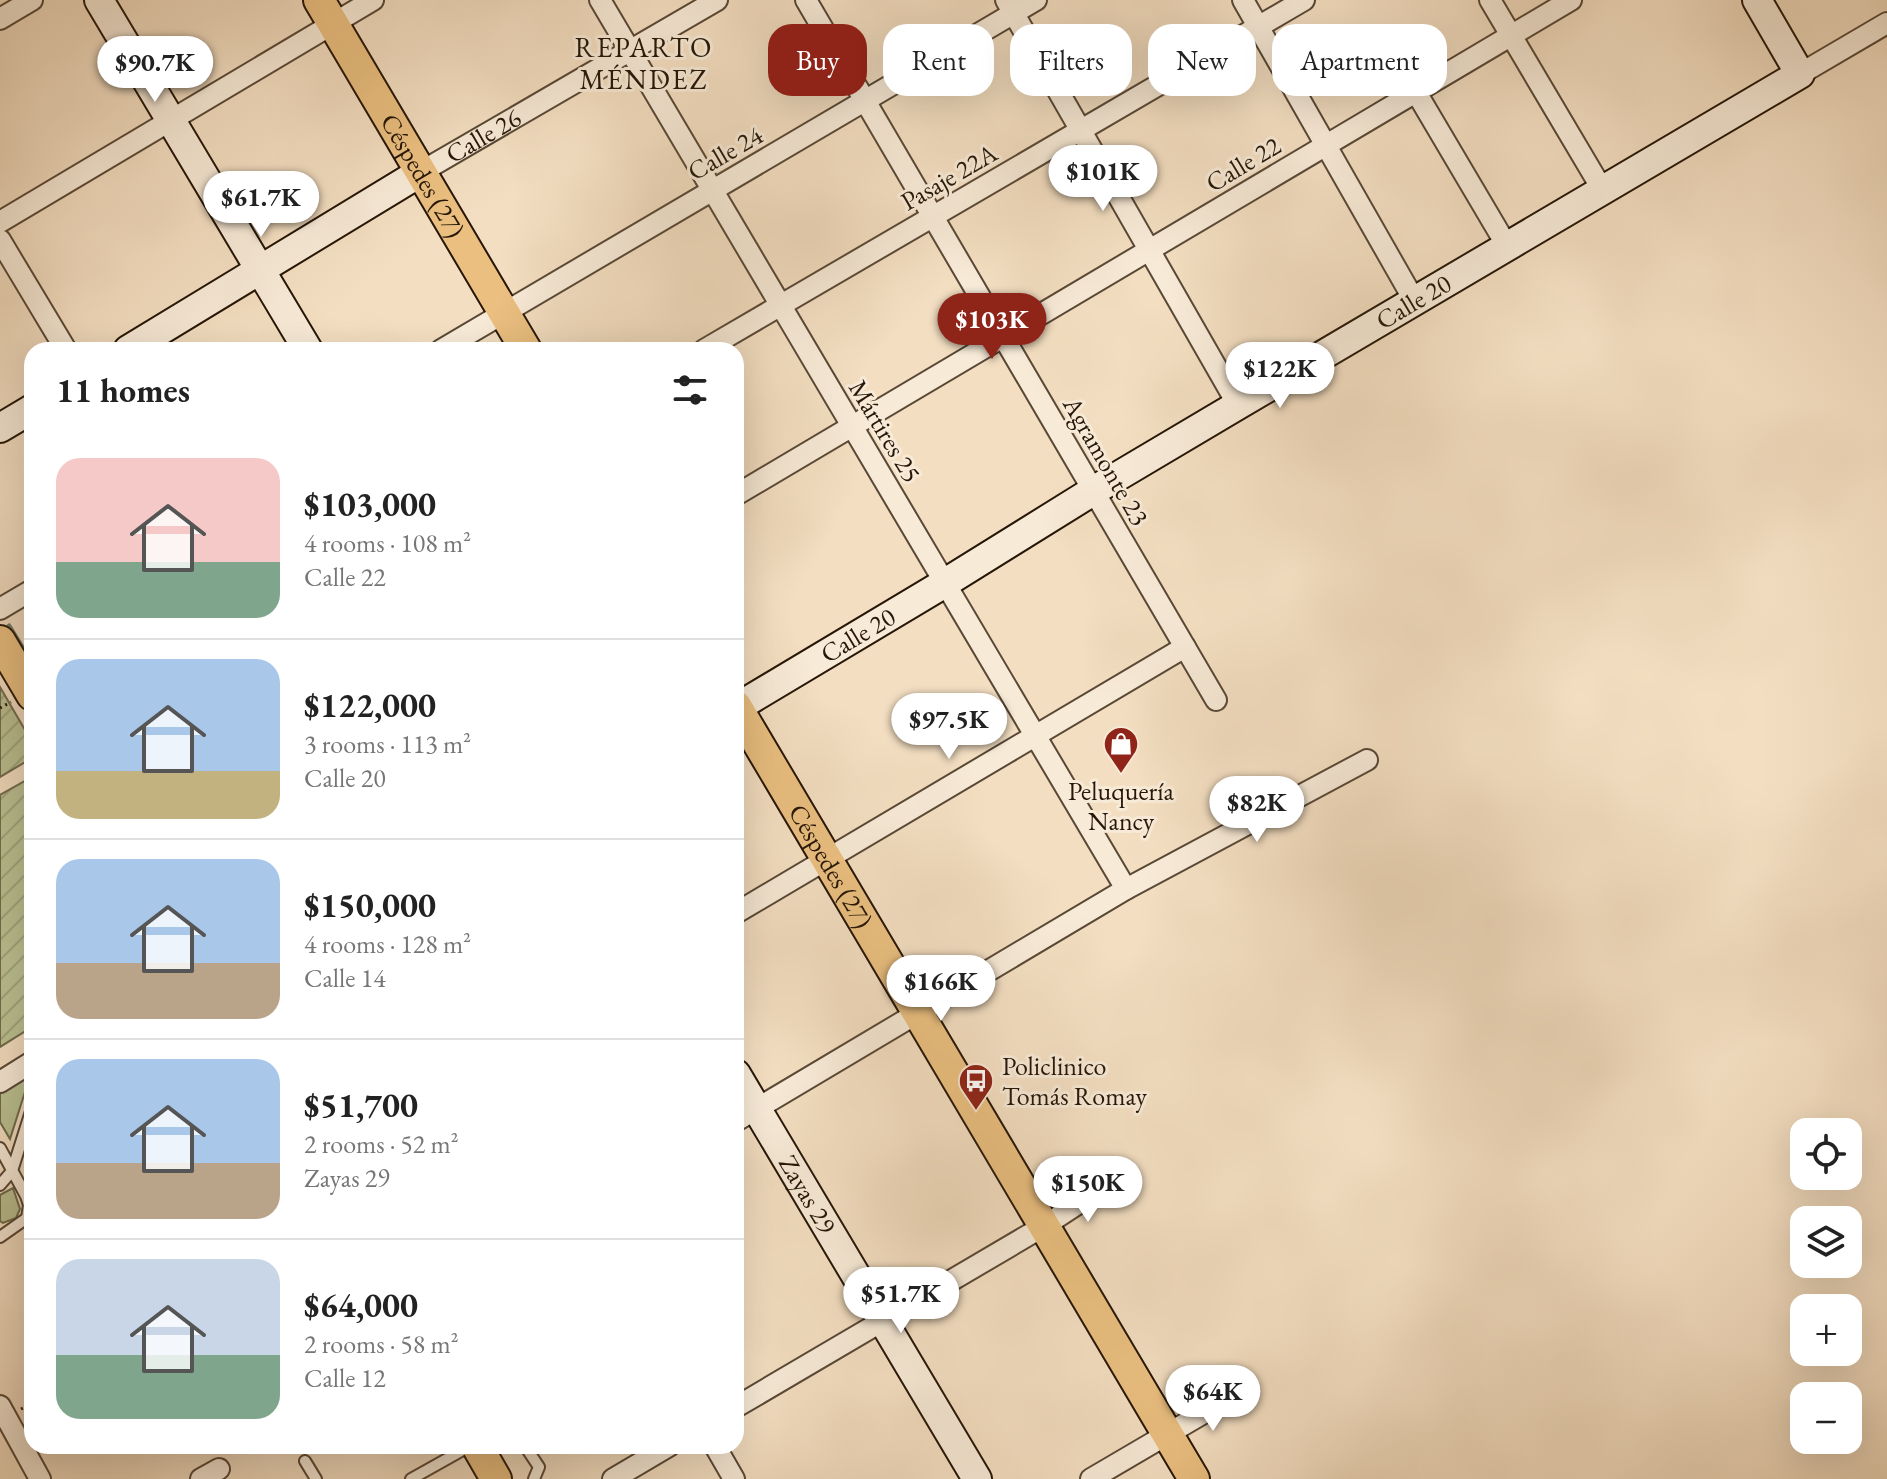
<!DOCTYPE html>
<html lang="en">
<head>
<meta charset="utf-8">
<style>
  body { margin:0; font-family:"EB Garamond",serif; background:#f2f2f2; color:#222; height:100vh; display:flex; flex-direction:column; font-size:30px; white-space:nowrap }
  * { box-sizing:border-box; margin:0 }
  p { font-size:26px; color:#767676 }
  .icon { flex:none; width:44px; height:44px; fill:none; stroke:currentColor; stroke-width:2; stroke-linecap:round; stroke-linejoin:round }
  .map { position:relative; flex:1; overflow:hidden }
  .panel { position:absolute; left:24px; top:342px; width:720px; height:1112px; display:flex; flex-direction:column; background:#fff; border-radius:24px; box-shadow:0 8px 32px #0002 }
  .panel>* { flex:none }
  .banner { position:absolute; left:768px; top:24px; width:760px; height:72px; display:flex; gap:16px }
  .buttons { position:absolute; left:1790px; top:1118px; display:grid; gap:16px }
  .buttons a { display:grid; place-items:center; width:72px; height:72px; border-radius:16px; background:#fff; box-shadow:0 8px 32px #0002; font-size:40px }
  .price { position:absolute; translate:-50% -68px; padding:0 18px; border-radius:28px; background:#fff; color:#222; font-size:26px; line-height:52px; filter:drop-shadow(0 2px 4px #0008) }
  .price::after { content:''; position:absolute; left:50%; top:48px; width:24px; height:18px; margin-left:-12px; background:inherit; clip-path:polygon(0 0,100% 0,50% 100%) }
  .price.current { background:#8f2418; color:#fff }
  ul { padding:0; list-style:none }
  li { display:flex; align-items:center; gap:24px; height:200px; padding:0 32px }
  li+li { border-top:2px solid #e0e0e0 }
  li span { display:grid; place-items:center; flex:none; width:224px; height:160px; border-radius:24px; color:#555 }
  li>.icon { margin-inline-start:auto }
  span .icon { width:96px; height:96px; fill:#fffc; stroke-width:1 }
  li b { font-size:34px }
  h2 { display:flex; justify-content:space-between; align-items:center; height:96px; padding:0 32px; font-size:34px }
  .chip { padding:0 28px; border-radius:24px; background:#fff; box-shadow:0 8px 32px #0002; font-size:28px; line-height:72px }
  .chip.current { background:#8f2418; color:#fff }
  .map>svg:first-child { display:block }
  .green { fill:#bbc193; stroke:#706c4d; stroke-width:2 }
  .garden { fill:url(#garden-furrows); stroke:#706c4d; stroke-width:2 }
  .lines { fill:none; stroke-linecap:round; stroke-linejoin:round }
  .stream { stroke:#6d7a6b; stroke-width:5 }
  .lane-casing { stroke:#594836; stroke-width:14 }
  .street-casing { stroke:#594836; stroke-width:24 }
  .secondary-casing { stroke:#261607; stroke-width:32 }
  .primary-casing { stroke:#261607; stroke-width:34 }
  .path { stroke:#261607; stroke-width:3; stroke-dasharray:2 4; stroke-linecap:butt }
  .lane { stroke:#f7ead7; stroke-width:10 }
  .street { stroke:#f7ead7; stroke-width:20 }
  .secondary { stroke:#f7ead7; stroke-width:28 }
  .primary { stroke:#eabf80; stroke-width:30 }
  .labels { text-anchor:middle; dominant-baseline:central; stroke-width:6; stroke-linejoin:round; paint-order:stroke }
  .street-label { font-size:26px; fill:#261607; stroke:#f7ead7 }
  .poi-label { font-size:26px; fill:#261607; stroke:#f7ead7 }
  .neighbourhood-label { font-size:28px; letter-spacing:2px; fill:#261607; stroke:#f7ead7 }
</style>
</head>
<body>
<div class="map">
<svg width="1887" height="1479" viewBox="0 0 1887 1479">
  <defs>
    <pattern id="garden-furrows" width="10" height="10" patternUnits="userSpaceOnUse" patternTransform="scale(2)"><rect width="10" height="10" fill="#bbc193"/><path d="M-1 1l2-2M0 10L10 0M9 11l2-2" fill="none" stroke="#a1a57d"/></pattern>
  </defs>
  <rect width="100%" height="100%" fill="#f3dec1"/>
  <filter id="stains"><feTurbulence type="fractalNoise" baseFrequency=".0025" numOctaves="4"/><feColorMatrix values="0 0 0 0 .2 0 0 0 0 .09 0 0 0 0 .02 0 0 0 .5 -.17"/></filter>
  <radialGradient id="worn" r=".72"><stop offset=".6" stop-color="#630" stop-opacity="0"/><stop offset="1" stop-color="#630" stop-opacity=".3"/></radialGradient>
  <path class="green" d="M31,1073L10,1139L0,1122V1094L4,1088Z
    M13,1188L20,1209L16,1218L3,1223L0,1221V1195Z"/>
  <path class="garden" d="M0,687L32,742V758L0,777Z
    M32,777V1027L0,1047V795Z"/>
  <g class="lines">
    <path class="stream" d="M9,626L32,663"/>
    <defs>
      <path id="lane" d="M0,1148L26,1196L29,1205L27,1218L0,1237
        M0,1185L12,1171L32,1108
        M525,1446L539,1467L534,1479
        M305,1461L316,1479
        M411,1479L470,1446"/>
      <g id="street">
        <path d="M600,0L1126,889"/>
        <path d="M806,0L1216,700"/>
        <path d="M1006,0L1238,405"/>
        <path d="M1243,0L1414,300"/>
        <path d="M1490,0L1602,189"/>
        <path d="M0,19L32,0"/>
        <path d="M1800,74L1887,23"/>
        <path d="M1416,92L1507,246"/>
        <path id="s1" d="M421,172L717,0"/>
        <path d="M0,222L373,0"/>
        <path d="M0,240L66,350"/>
        <path d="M441,350L1036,0"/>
        <path d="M704,350L1304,0"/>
        <path d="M736,495L1571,0"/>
        <path d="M0,609L32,590"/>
        <path d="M736,913L1185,647"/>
        <path d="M0,1082L32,1062"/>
        <path d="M736,1121L1126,889L1367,760"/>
        <path d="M0,1406L40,1479"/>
        <path d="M736,1407L1044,1226L1108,1184"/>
        <path d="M715,1446L734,1479"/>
        <path d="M201,1479L219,1469"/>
        <path d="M613,1479L669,1446"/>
        <path d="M1091,1479L1236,1394"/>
      </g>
      <g id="secondary">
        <path d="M99,0L308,350"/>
        <path d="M128,350L421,172"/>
        <path d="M0,428L32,409"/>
        <path id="s2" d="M736,708L945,583L1093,491L1238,405L1800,74L1757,0"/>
        <path id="s3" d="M736,1074L977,1479"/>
      </g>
      <g id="primary">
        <path id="s4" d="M319,0L526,350"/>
        <path d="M0,641L32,695"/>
        <path id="s5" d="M736,706L1194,1479"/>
        <path d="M477,1446L496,1479"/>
      </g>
    </defs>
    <use href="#lane" class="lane-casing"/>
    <use href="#street" class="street-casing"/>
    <use href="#secondary" class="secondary-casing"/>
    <use href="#primary" class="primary-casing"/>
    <path class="path" d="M0,708L11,702
      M21,1409L32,1404"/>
    <use href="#lane" class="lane"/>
    <use href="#street" class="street"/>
    <use href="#secondary" class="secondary"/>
    <use href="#primary" class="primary"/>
  </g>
  <defs>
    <symbol id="shop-pin" viewBox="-11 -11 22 30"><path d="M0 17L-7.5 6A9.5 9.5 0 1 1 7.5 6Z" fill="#8f2418" stroke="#f7ead7"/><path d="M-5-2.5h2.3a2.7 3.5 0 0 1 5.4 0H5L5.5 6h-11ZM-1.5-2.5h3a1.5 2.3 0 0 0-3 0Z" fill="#fff"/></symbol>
    <symbol id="bus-pin" viewBox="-11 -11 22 30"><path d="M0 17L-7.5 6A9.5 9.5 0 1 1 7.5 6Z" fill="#8f2418" stroke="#f7ead7"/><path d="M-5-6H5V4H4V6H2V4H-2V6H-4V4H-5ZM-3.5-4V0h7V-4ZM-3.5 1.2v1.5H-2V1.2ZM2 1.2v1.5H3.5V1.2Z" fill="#fff"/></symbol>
  </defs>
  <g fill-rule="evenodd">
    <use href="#shop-pin" x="1101" y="724" width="40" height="54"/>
    <use href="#bus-pin" x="956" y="1061" width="40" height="54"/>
  </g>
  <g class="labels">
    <g class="street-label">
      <text stroke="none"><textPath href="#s1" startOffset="72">Calle 26</textPath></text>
      <text transform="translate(725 153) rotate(-30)">Calle 24</text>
      <text transform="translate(1243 164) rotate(-31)">Calle 22</text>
      <text stroke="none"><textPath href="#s4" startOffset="204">Céspedes (27)</textPath></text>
      <text transform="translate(949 177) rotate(-30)">Pasaje 22A</text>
      <text stroke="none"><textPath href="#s2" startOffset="790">Calle 20</textPath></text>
      <text transform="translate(885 431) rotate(59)">Mártires 25</text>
      <text transform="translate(1106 461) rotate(60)">Agramonte 23</text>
      <text stroke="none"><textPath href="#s2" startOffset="142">Calle 20</textPath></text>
      <text stroke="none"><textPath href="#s5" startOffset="186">Céspedes (27)</textPath></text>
      <text stroke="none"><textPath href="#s3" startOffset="140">Zayas 29</textPath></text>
    </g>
    <g class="poi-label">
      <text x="1121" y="791">Peluquería<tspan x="1121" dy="30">Nancy</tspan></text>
      <text x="1002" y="1066" text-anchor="start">Policlinico<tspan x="1002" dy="30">Tomás Romay</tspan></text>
    </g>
    <g class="neighbourhood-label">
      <text x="644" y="47">REPARTO<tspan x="644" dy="32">MÉNDEZ</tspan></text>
    </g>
  </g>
  <rect width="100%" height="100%" filter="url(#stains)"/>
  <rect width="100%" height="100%" fill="url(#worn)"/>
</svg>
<div class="buttons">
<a><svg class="icon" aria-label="locate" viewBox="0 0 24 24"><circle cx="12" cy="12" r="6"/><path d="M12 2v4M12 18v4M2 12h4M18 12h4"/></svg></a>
<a><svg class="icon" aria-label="layers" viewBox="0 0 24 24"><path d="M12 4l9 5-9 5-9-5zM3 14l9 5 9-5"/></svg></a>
<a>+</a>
<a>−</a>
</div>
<b class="price" style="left:155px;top:104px">$90.7K</b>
<b class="price" style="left:1103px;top:213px">$101K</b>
<b class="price" style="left:261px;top:239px">$61.7K</b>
<b class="price current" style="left:992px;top:361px">$103K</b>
<b class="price" style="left:1280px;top:410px">$122K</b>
<b class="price" style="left:949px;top:761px">$97.5K</b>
<b class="price" style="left:1257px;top:844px">$82K</b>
<b class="price" style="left:941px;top:1023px">$166K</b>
<b class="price" style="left:1088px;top:1224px">$150K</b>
<b class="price" style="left:901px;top:1335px">$51.7K</b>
<b class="price" style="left:1213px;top:1433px">$64K</b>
<div class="banner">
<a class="chip current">Buy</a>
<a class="chip">Rent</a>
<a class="chip">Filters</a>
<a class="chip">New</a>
<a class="chip">Apartment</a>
</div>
<section class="panel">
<h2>11 homes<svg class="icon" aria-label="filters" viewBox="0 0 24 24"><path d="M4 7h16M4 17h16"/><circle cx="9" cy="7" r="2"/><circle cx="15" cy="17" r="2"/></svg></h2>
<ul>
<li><span style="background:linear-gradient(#f6c9c9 65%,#7fa58c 0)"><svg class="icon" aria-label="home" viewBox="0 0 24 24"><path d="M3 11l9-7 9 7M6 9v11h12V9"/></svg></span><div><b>$103,000</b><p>4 rooms · 108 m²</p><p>Calle 22</p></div></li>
<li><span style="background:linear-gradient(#a9c7e8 70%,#c2b280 0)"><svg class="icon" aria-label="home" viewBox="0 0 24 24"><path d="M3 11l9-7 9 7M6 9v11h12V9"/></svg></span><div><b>$122,000</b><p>3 rooms · 113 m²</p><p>Calle 20</p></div></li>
<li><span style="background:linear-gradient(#a9c7e8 65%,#b9a48a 0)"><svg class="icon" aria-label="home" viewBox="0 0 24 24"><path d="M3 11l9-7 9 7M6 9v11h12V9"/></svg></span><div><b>$150,000</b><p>4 rooms · 128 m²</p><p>Calle 14</p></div></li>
<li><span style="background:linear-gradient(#a9c7e8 65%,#b9a48a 0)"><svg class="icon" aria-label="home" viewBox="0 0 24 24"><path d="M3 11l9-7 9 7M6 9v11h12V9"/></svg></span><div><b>$51,700</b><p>2 rooms · 52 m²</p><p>Zayas 29</p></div></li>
<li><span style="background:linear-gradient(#c9d6e8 60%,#7fa58c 0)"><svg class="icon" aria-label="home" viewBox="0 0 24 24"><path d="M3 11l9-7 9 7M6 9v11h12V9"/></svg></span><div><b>$64,000</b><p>2 rooms · 58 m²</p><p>Calle 12</p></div></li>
</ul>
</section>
</div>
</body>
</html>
